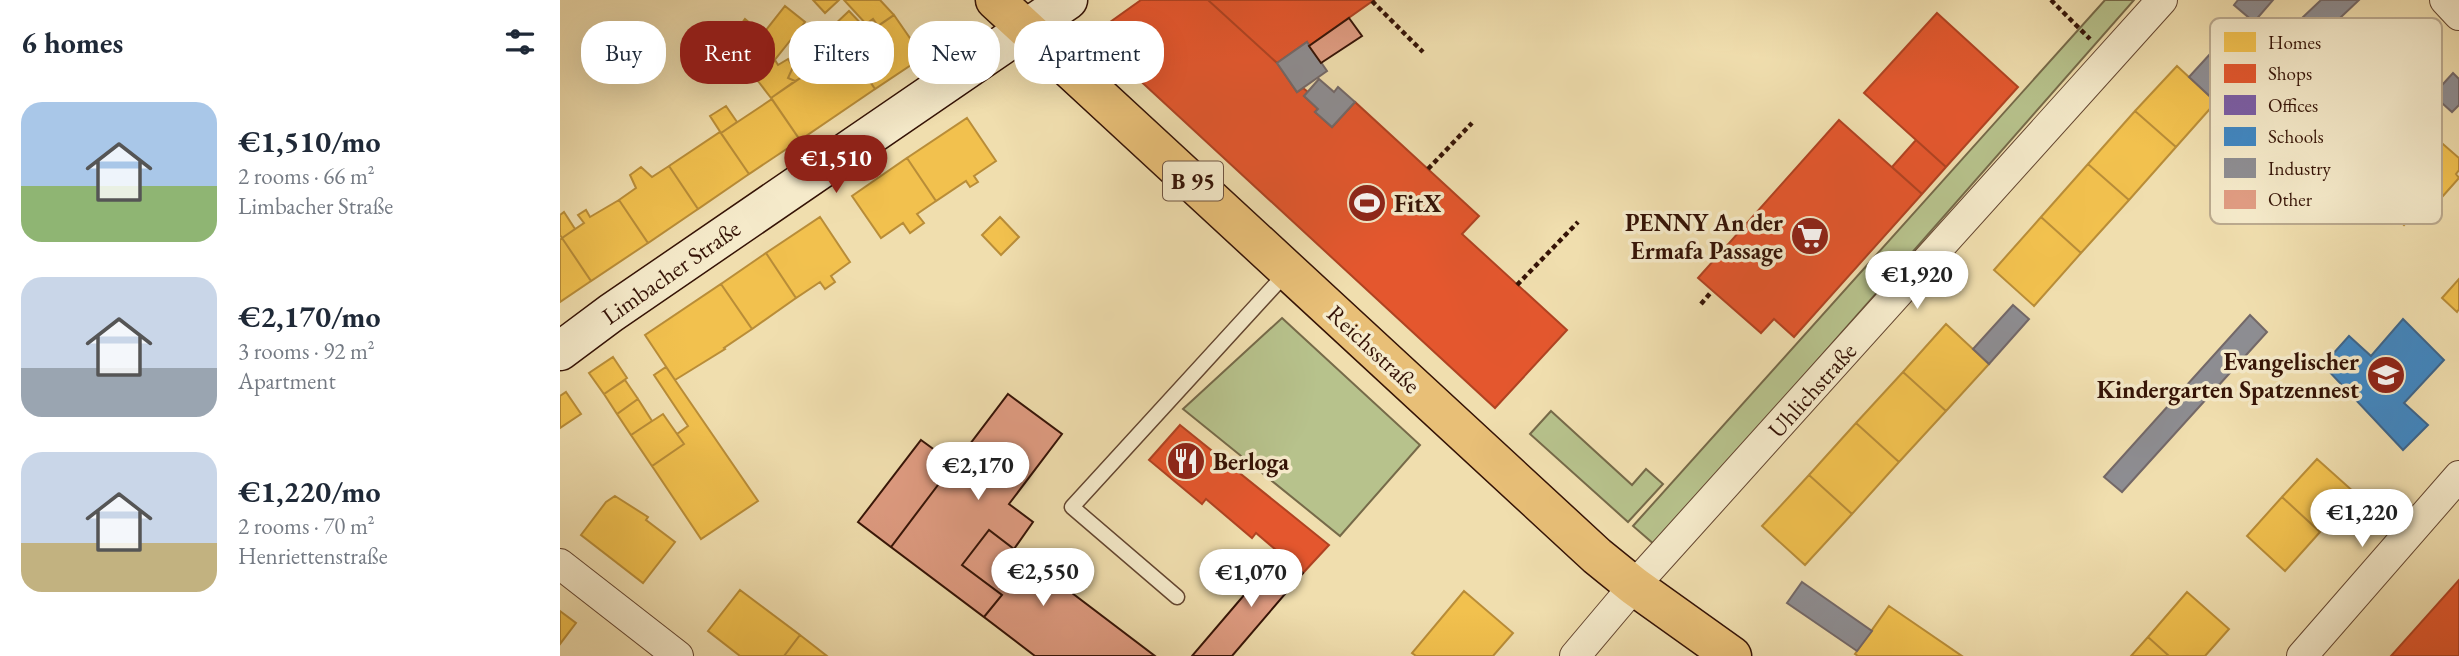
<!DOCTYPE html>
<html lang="en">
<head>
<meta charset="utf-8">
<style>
  body { margin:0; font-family:"EB Garamond",serif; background:#f2f2f3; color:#1f2937; height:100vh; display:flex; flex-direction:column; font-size:26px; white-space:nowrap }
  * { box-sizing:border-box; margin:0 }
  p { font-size:23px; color:#747a83 }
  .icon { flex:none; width:38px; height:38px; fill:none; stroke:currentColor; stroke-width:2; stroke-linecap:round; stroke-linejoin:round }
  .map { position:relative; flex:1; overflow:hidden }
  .drawer { display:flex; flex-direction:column; background:#fff; width:560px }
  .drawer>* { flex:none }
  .top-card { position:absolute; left:21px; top:21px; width:665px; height:63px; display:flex; gap:14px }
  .price { position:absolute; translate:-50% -60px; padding:0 16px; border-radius:24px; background:#fff; color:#222; font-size:23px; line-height:46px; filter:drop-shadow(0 2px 4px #0008) }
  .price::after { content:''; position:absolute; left:50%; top:42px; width:21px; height:16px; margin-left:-10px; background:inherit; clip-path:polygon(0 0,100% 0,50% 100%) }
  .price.selected { background:#8f2418; color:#fff }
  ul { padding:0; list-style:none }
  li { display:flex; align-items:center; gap:21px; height:175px; padding:0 21px }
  li span { display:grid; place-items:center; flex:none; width:196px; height:140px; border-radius:21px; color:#555 }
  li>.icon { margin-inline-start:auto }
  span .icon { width:84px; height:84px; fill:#fffc; stroke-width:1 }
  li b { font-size:30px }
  h2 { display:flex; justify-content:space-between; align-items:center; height:84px; padding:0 21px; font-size:30px }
  .pill { padding:0 24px; border-radius:28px; background:#fff; box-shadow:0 7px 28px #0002; font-size:24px; line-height:63px }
  .pill.selected { background:#8f2418; color:#fff }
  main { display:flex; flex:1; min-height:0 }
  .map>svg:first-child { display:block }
  .green { fill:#b7c28c; stroke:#766a49; stroke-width:2 }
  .homes { fill:#f2c14e; stroke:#b98d38; stroke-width:2 }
  .shops { fill:#e4572e; stroke:#b04322; stroke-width:2 }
  .schools { fill:#3f88c5; stroke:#3c658c; stroke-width:2 }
  .industry { fill:#8d8d92; stroke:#736868; stroke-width:2 }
  .building { fill:#e09c82; stroke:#351306; stroke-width:2 }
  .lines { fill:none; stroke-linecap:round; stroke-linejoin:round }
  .service-casing { stroke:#644630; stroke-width:17 }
  .minor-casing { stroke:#644630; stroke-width:32 }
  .secondary-casing { stroke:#351306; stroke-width:41 }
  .primary-casing { stroke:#351306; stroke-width:41 }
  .path { stroke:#351306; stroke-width:4.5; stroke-dasharray:5 3.5; stroke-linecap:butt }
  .service { stroke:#f5eaca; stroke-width:14 }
  .minor { stroke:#f5eaca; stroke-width:30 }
  .secondary { stroke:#f5eaca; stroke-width:38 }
  .primary { stroke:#e8bf77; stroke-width:38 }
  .labels { text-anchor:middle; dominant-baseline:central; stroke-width:7; stroke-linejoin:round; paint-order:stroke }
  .shield { fill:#f5eaca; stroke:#6f5441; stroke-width:2 }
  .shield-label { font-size:23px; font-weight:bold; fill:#351306 }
  .poi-label { font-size:24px; font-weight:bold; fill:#351306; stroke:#f5eaca; text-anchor:start }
  .street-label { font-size:24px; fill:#351306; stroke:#f5eaca }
  .key { fill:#f5eaca; stroke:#bbaa8f; stroke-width:2 }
  .key-label { font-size:19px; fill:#351306 }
</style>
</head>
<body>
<main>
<section class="drawer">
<h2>6 homes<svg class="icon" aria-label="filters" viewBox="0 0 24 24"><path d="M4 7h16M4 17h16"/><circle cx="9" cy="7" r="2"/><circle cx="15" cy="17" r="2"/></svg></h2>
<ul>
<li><span style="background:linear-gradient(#a9c7e8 60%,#8fb573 0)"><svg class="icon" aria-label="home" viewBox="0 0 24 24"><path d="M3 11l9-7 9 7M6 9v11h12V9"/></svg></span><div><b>€1,510/mo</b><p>2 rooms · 66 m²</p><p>Limbacher Straße</p></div></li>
<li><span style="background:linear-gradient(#c9d6e8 65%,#9aa5b1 0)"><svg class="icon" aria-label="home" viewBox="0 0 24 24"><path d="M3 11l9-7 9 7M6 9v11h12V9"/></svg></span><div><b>€2,170/mo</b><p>3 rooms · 92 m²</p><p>Apartment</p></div></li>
<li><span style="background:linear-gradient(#c9d6e8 65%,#c2b280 0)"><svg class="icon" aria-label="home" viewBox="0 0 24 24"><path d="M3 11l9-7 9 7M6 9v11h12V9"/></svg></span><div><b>€1,220/mo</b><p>2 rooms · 70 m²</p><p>Henriettenstraße</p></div></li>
</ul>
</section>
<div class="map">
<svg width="1899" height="656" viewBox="0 0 1899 656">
  <rect width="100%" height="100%" fill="#f0deae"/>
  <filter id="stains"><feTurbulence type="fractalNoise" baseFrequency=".00286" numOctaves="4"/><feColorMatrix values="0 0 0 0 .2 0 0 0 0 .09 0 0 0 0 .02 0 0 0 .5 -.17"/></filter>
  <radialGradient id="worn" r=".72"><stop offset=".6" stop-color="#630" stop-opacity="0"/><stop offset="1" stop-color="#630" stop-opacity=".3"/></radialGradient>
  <path class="green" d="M1545,0H1574L1095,545L1073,526Z
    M722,318L860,445L780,536L623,409Z
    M991,411L1072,485L1086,469L1103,484L1068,522L970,434Z"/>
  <path class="homes" d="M253,0H279L265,13Z
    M284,0H320L334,15L318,26L313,19L306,24Z
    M225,6L245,22L198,81L183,59Z
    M289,11L309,32L287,47L272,27Z
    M334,15L363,57L315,89L287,47Z
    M185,19L203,34L183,59L170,39Z
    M277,33L287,47L265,61L262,60L251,40Z
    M287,47L315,89L240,140L211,98L242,77V73Z
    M228,59L233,67L228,78L235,81L211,98L198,81L215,60L218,65Z
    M1617,66L1656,102L1616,147L1575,111Z
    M233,67L242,73V77L235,81L228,78Z
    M212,99L240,140L189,174L161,133Z
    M166,106L177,122L161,133L150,116Z
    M1575,111L1616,147L1569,200L1528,164Z
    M407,118L436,161L414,176L418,182L410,187L406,181L376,201L347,158Z
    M160,132L189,174L138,209L109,166Z
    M1876,138L1899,158V170L1896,174L1899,178L1866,215L1859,209L1844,225L1820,202Z
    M347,158L376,201L357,214L364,223L350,233L343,223L321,238L292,196Z
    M1528,164L1569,200L1521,253L1481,217Z
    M109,166L138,209L88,243L59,200L76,188L70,175L81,167L92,177Z
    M59,200L88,243L31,281L2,238L24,223L18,215L26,210L30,217Z
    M4,212L15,229L2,238L0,235V215Z
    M260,217L290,262L271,276L275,282L265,289L260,282L236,298L206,253Z
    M440,217L459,237L441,255L422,235Z
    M1481,217L1521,253L1474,306L1434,270Z
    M2,238L31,281L0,302V240Z
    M206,253L236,298L192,329L161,284Z
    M1899,279V309L1897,312L1882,298Z
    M161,284L192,329L164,348L165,349L115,380L85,335Z
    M1386,324L1429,364L1386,411L1343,372Z
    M53,357L67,378L44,394L29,373Z
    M106,367L198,501L141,539L92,466L124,444L117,434L128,426L94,375Z
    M1343,372L1386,411L1339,462L1296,423Z
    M65,380L78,399L57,414L44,394Z
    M6,392L21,414L0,428V396Z
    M78,399L92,421L71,435L57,414Z
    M103,414L124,444L92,466L71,435Z
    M1296,423L1339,462L1292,514L1249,475Z
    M1757,459L1795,493L1760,532L1722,497Z
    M1249,475L1292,514L1245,565L1202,526Z
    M55,496L88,517L86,520L115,542L83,583L21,535L46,502Z
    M1722,497L1760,532L1725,571L1687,536Z
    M180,590L240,635L224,656H180L148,631Z
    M904,591L953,633L933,656H856L852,653Z
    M1627,592L1669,629L1645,656H1609L1588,637Z
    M1329,606L1402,656H1298L1295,654Z
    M0,611L16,623L0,644Z
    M240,635L267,656H224Z
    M1588,637L1609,656H1571Z"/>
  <path class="shops" d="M581,0H648L717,63L737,92L743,88L748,92L744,96L758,109L755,112L772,127L795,102L919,216L902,234L1007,330L935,408L535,39L538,36L536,32Z
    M648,0H814L749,46L747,42L717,63Z
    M1377,13L1458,87L1386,167L1304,93Z
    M1279,120L1362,194L1234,337L1214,319L1201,333L1138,278Z
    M1356,140L1386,167L1362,194L1332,167Z
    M620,425L769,545L743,573L696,533L692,538L646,499L642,504L589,460Z
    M1899,580V656H1831Z"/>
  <path class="schools" d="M1843,319L1884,360L1844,403L1868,425L1843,450L1763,365L1789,336L1811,356Z"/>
  <path class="industry" d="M1678,0H1713L1694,22L1674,5Z
    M1761,0H1799L1724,71L1706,52Z
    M747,42L767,71L737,92L717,63Z
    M1651,53L1679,79L1656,102L1629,77Z
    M1893,73L1899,79V105L1892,112L1873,95Z
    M759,79L774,92L778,87L795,102L772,127L755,112L758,109L744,96Z
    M1453,305L1469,319L1429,364L1413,349Z
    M1690,315L1707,332L1562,492L1544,477Z
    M1242,582L1312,631L1297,651L1227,603Z"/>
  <path class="building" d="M789,18L802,36L761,63L749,46Z
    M448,394L502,434L449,504L473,522L454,549L429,530L402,565L442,595L424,617L331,547L384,477L377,472L387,459L394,465Z
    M361,440L387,459L377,472L384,477L331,547L298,522Z
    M393,444L403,452L394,465L384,457Z
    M429,530L454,549L595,656H475L424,617L442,595L402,565Z
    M720,553L743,573L672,656H632Z"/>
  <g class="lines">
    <defs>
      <path id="service" d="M617,597L512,507L728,271"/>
      <path id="minor" d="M1885,0L1899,15
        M0,564L118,656
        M1015,656L1074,586L1602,0
        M1742,656L1899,476"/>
      <path id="secondary" d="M0,351L51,313L508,0"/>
      <path id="primary" d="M435,0L1037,556L1074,586L1172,656"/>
    </defs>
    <use href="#service" class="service-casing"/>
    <use href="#minor" class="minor-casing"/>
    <use href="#secondary" class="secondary-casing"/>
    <use href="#primary" class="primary-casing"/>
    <path class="path" d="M1491,0L1530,39
      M812,1L863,52
      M868,169L912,123
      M957,285L1018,222
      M1141,304L1152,291"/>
    <use href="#service" class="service"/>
    <use href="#minor" class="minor"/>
    <use href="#secondary" class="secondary"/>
    <use href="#primary" class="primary"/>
  </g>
  <defs>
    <symbol id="stadium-disc" viewBox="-11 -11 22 22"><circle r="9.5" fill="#8f2418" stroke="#f5eaca"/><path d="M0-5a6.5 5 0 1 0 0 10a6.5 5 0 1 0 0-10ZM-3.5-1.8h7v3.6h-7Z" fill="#fff"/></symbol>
    <symbol id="supermarket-disc" viewBox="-11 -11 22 22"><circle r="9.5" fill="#8f2418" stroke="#f5eaca"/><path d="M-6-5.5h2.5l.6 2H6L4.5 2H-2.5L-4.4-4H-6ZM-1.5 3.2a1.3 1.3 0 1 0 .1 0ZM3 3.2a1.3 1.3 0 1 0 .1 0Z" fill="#fff"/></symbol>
    <symbol id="school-disc" viewBox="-11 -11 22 22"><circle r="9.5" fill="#8f2418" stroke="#f5eaca"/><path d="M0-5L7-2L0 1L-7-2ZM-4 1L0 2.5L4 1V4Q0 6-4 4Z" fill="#fff"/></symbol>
    <symbol id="restaurant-disc" viewBox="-11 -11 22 22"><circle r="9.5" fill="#8f2418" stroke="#f5eaca"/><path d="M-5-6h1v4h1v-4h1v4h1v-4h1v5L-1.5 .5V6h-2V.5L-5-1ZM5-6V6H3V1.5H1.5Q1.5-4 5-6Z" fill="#fff"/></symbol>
  </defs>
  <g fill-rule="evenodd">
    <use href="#stadium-disc" x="785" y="181" width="44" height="44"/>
    <use href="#supermarket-disc" x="1228" y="214" width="44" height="44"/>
    <use href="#school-disc" x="1804" y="353" width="44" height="44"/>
    <use href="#restaurant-disc" x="604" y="439" width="44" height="44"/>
  </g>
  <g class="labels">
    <rect class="shield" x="603" y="161.5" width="60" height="39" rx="5"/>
    <g class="shield-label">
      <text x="633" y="181">B 95</text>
    </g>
    <g class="poi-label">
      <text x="834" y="203">FitX</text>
      <text x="1223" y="222" text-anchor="end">PENNY An der<tspan x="1223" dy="28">Ermafa Passage</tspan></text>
      <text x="1799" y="361" text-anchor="end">Evangelischer<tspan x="1799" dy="28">Kindergarten Spatzennest</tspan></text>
      <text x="653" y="461">Berloga</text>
    </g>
    <g class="street-label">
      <text transform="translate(111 272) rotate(-35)">Limbacher Straße</text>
      <text transform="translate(814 349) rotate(43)">Reichsstraße</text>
      <text transform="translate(1252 390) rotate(-48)">Uhlichstraße</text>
    </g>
  </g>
  <rect x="1650" y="18" width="232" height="206" rx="10" class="key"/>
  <rect x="1664" y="32" width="32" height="20" fill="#f2c14e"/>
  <rect x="1664" y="64" width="32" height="19" fill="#e4572e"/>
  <rect x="1664" y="95" width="32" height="20" fill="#7b5ea7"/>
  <rect x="1664" y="127" width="32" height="19" fill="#3f88c5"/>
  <rect x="1664" y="158" width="32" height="20" fill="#8d8d92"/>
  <rect x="1664" y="190" width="32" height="19" fill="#e09c82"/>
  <g class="key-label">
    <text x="1708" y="49">Homes</text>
    <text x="1708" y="80">Shops</text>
    <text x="1708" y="112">Offices</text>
    <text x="1708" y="143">Schools</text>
    <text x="1708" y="175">Industry</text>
    <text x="1708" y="206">Other</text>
  </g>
  <rect width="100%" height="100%" filter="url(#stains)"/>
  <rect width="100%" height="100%" fill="url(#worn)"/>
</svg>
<b class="price selected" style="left:276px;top:195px">€1,510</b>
<b class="price" style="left:1357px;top:311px">€1,920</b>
<b class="price" style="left:418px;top:502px">€2,170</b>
<b class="price" style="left:1802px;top:549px">€1,220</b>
<b class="price" style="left:483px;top:608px">€2,550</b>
<b class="price" style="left:691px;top:609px">€1,070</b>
<div class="top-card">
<a class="pill">Buy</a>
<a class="pill selected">Rent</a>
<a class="pill">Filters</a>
<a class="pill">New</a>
<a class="pill">Apartment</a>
</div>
</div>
</main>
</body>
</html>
